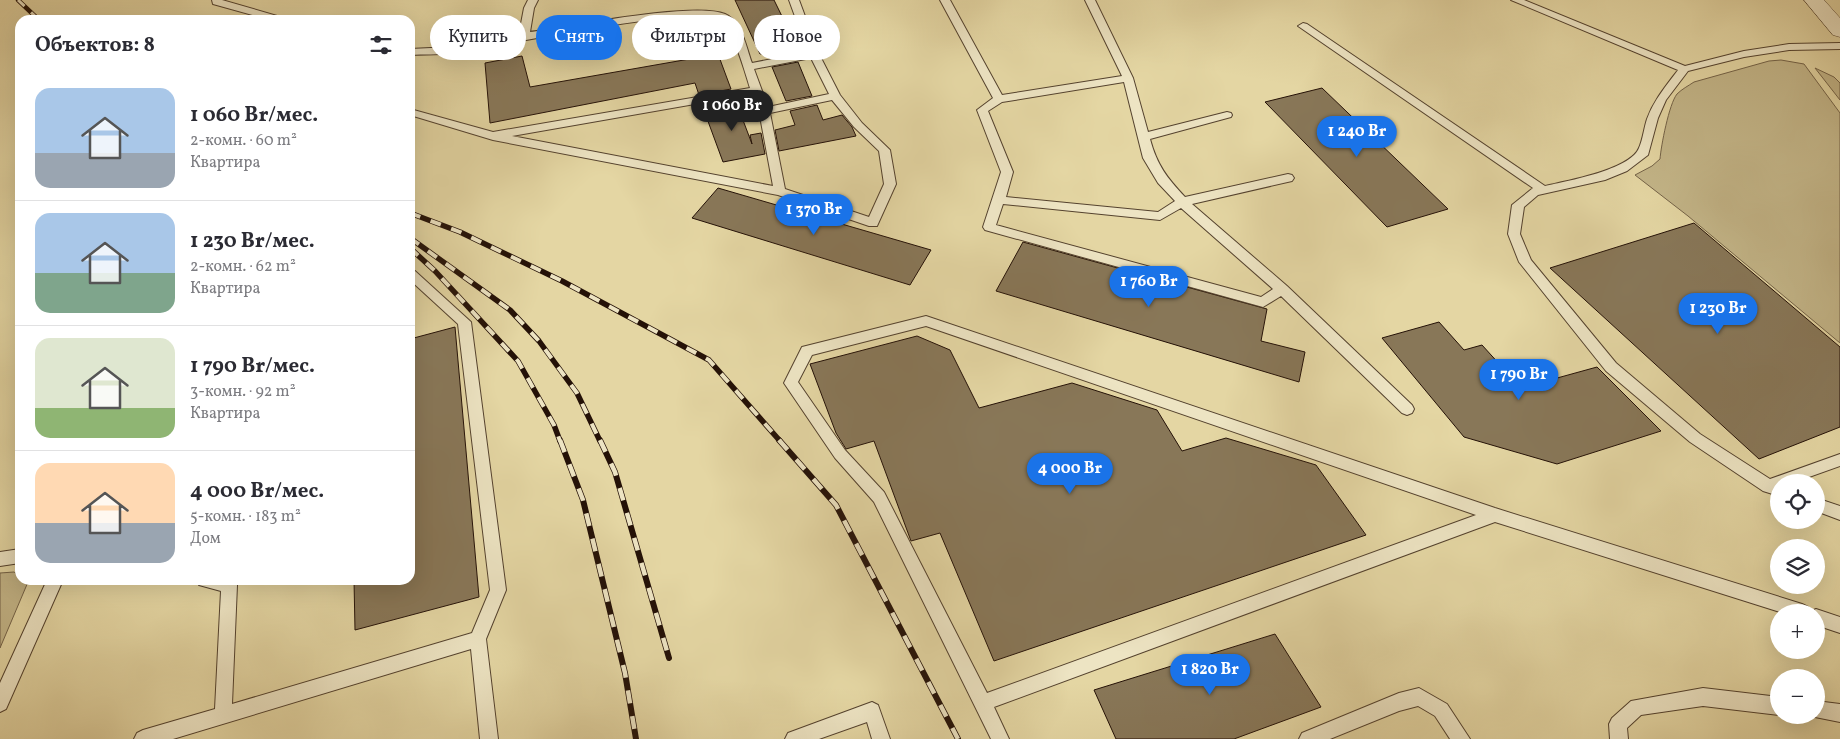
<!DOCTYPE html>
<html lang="ru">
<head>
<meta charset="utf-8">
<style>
  body { margin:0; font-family:Vollkorn,serif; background:#f7f7f7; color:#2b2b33; height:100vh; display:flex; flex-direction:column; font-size:19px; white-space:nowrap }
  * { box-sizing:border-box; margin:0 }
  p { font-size:16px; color:#7c7c81 }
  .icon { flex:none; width:28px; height:28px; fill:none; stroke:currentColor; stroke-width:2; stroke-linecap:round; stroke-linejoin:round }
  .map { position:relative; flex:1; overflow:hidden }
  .drawer { position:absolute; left:15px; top:15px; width:400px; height:570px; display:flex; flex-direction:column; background:#fff; border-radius:15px; box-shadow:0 5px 20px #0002 }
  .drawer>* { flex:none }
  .hud { position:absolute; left:430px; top:15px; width:475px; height:45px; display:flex; gap:10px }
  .tools { position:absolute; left:1770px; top:474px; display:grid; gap:10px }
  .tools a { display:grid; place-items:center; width:55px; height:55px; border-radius:50%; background:#fff; box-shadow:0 5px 20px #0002; font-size:25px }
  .price { position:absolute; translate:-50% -42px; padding:0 11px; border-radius:18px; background:#1a73e8; color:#fff; font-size:16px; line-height:32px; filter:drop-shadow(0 1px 2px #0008) }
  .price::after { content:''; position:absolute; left:50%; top:30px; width:15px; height:11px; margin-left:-8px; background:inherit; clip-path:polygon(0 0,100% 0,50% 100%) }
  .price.selected { background:#222; color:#fff }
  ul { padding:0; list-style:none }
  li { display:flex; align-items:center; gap:15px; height:125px; padding:0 20px }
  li+li { border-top:1px solid #e1e1e2 }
  li span { display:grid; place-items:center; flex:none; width:140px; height:100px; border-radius:15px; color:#555 }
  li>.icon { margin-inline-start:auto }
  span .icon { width:60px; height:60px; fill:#fffc; stroke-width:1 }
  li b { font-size:21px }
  h2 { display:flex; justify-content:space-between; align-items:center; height:60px; padding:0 20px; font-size:21px }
  .chip { padding:0 18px; border-radius:22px; background:#fff; box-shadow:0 5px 20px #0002; font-size:18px; line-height:45px }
  .chip.selected { background:#1a73e8; color:#fff }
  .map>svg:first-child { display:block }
  .green { fill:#c3b588; stroke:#746348 }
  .building { fill:#887758; stroke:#241107 }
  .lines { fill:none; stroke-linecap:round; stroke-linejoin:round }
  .service-casing { stroke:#54422e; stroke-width:2 }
  .tertiary-casing { stroke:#54422e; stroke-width:1 }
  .service { fill:#ede4c3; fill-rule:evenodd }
  .tertiary { fill:#ede4c3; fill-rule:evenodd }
  .rail-far2-casing { stroke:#241107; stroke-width:4.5 }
  .rail-far1-casing { stroke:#241107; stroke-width:5.5 }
  .rail-casing { stroke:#241107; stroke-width:6 }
  .rail-far2 { stroke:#ede4c3; stroke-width:3; stroke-dasharray:9; stroke-linecap:butt }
  .rail-far1 { stroke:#ede4c3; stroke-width:4; stroke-dasharray:11; stroke-linecap:butt }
  .rail { stroke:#ede4c3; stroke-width:4.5; stroke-dasharray:13; stroke-linecap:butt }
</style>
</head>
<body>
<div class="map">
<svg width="1840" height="739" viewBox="0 0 1840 739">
  <rect width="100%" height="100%" fill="#e4d6a3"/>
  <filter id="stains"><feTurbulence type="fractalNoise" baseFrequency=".004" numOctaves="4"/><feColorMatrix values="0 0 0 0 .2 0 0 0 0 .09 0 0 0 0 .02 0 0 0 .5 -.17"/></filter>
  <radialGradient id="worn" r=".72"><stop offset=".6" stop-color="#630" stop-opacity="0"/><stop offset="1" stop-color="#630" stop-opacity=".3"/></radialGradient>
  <path class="green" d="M1781,60L1804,64L1840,113V343L1688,216L1635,175L1652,166L1660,159C1661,146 1669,104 1677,94C1682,89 1688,86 1694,82L1769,61Z
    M1815,68L1834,77L1840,83V100Z
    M14,572L20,576V580L28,582L0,648V573Z"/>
  <path class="building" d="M735,0H774L798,49H793L794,53L769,58L767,53L760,54Z
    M718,54L731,89L699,95L695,83L490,123L485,63L522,56L530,87Z
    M798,62L812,96L786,101L772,67Z
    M1322,88L1448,209L1387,227L1265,102Z
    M735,99L752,144L750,135L761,133L765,154L723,162L702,105Z
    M817,105L823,120L842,115L852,127L856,136L779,151L775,130L795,125L790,111Z
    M718,188L931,250L910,285L692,218Z
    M1694,223L1840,347V427L1759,459L1550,268Z
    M1023,242L1267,309L1261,341L1305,352L1299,382L996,291Z
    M1439,322L1464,350L1482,345L1521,388L1597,367L1661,431L1557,464L1464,437L1382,338Z
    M455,327L479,597L355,630L354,580H410V339Z
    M917,336L950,350L979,408L1072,383L1157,410L1182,451L1226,438L1316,465L1366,535L994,661L940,533L911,541L874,441L846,449L836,433L810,364Z
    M1275,634L1321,707L1234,739H1116L1094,690Z"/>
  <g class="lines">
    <defs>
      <path id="service" d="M212,0H222L284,18L286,20H270L213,4Z
        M528,0H538L534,8L530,32C567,27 695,1 725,14C742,21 746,47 752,63L808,52L789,0H799L819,54L840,95L862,123L890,150L896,184L877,226H869L778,195L493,140L410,115V109L493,132L750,88C745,72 733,29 721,20C697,3 492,48 452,53C438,55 424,54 410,55V49L452,47L519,34L524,8ZM811,58L829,94L768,107L754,69ZM752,94L759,111L773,186L512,136ZM832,100L854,127L879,151L884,184L869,217L785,189L770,113Z
        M940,0H950L1002,95L1122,76L1085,0H1095L1133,78L1148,132L1227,112L1231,113L1232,115L1231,117L1150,139C1157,165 1167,178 1185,197L1288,174L1292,175L1294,178L1292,181L1192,204L1287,286L1412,405L1414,409L1412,413L1407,415L1402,413L1281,296L1263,307L985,230L983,227L1001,172L977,110L993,98ZM1124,82L1143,158L1158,183L1175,201L1158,212L1006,197L1013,172L988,111L1002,102ZM1003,204L1160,220L1181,208L1273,289L1261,297L996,225Z
        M1511,0H1524L1685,66L1744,51L1789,44L1840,43V49L1789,50L1744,57L1688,71L1666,100L1658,118L1648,155L1627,171L1605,180L1538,195L1524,207L1520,234L1531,260L1616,363L1700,434L1770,479L1840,454V466L1795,482H1779V496L1763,491L1690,442L1606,371L1519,262L1508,234L1512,205L1533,188L1298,26L1303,23L1307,24L1545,186C1567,181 1630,170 1639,148C1643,139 1644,128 1647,119C1654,100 1666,86 1678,70Z
        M410,270L415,271L471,322L506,590L486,639L498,739H480L471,649L173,739H134L137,733L143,730L215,709L221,591L199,585L197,580H235L237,585L232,704L472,633L490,590L458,324L410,280Z
        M926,316L1495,508L1802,604L1808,607L1810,612L1816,609L1840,617V633L1816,625V612H1780L1495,522L994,707L1009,739H991L874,502L835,458L784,383L802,347ZM926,326L1476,515L987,693L884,492L845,450L798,382L812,355Z
        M1816,498L1840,506V520L1816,511Z
        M20,549V563L0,566V552Z
        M47,580H63L6,709L0,712V683Z
        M1419,688L1447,704L1470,739H1450L1435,716L1418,706L1399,711L1330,739H1299L1302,733L1399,693Z
        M1703,688L1779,697V715L1703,706L1641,715L1627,728L1628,739H1610L1609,724L1612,718L1631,701Z
        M1816,701L1840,704V722L1810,716L1816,715Z
        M872,702L878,705L890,739H872L867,722L819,739H785L788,733Z"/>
      <path id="tertiary" d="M1804,0H1824L1840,18V37L1833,35Z"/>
    </defs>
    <use href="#service" class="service-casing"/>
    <use href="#tertiary" class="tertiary-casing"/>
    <use href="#service" class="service"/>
    <use href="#tertiary" class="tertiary"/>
    <defs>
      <path id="rail-far2" d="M18,0L39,20"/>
      <path id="rail-far1" d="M410,213L460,232L562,281L709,360L780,441
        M410,238L510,310L539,341L577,393L600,441
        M410,248L435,271L518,361L554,425L560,441"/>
      <path id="rail" d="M560,440L583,500L625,673L636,739
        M600,440L615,472L669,658
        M779,440L836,505L958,739"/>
    </defs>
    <use href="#rail-far2" class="rail-far2-casing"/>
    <use href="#rail-far1" class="rail-far1-casing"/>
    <use href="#rail" class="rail-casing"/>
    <use href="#rail-far2" class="rail-far2"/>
    <use href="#rail-far1" class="rail-far1"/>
    <use href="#rail" class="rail"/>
  </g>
  <rect width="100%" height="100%" filter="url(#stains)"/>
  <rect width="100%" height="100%" fill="url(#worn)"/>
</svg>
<div class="tools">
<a><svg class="icon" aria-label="locate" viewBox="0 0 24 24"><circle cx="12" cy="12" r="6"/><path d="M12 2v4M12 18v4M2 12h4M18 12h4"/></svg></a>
<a><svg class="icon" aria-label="layers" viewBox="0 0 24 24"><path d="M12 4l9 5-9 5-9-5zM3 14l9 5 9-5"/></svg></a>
<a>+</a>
<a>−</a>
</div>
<b class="price selected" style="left:732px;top:132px">1 060 Br</b>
<b class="price" style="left:1357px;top:158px">1 240 Br</b>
<b class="price" style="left:814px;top:236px">1 370 Br</b>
<b class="price" style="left:1149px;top:308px">1 760 Br</b>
<b class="price" style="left:1718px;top:335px">1 230 Br</b>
<b class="price" style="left:1519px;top:401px">1 790 Br</b>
<b class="price" style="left:1070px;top:495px">4 000 Br</b>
<b class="price" style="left:1210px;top:696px">1 820 Br</b>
<div class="hud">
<a class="chip">Купить</a>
<a class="chip selected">Снять</a>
<a class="chip">Фильтры</a>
<a class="chip">Новое</a>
</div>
<section class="drawer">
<h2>Объектов: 8<svg class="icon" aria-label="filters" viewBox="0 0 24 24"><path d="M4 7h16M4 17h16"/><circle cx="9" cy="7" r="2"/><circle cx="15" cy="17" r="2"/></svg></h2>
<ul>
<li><span style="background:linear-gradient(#a9c7e8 65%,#9aa5b1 0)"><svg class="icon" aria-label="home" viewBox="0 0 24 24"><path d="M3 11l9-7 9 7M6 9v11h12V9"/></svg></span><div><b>1 060 Br/мес.</b><p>2-комн. · 60 m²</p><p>Квартира</p></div></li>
<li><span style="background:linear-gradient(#a9c7e8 60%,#7fa58c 0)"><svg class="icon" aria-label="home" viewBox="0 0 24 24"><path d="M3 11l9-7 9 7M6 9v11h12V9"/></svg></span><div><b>1 230 Br/мес.</b><p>2-комн. · 62 m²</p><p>Квартира</p></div></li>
<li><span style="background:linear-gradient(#dfe7d0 70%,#8fb573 0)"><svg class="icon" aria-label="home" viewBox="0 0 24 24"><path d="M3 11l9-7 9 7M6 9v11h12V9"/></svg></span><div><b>1 790 Br/мес.</b><p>3-комн. · 92 m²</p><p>Квартира</p></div></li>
<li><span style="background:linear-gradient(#ffd9b3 60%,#9aa5b1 0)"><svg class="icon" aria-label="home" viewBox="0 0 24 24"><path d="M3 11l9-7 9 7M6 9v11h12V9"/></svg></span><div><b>4 000 Br/мес.</b><p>5-комн. · 183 m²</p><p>Дом</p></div></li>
</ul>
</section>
</div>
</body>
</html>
